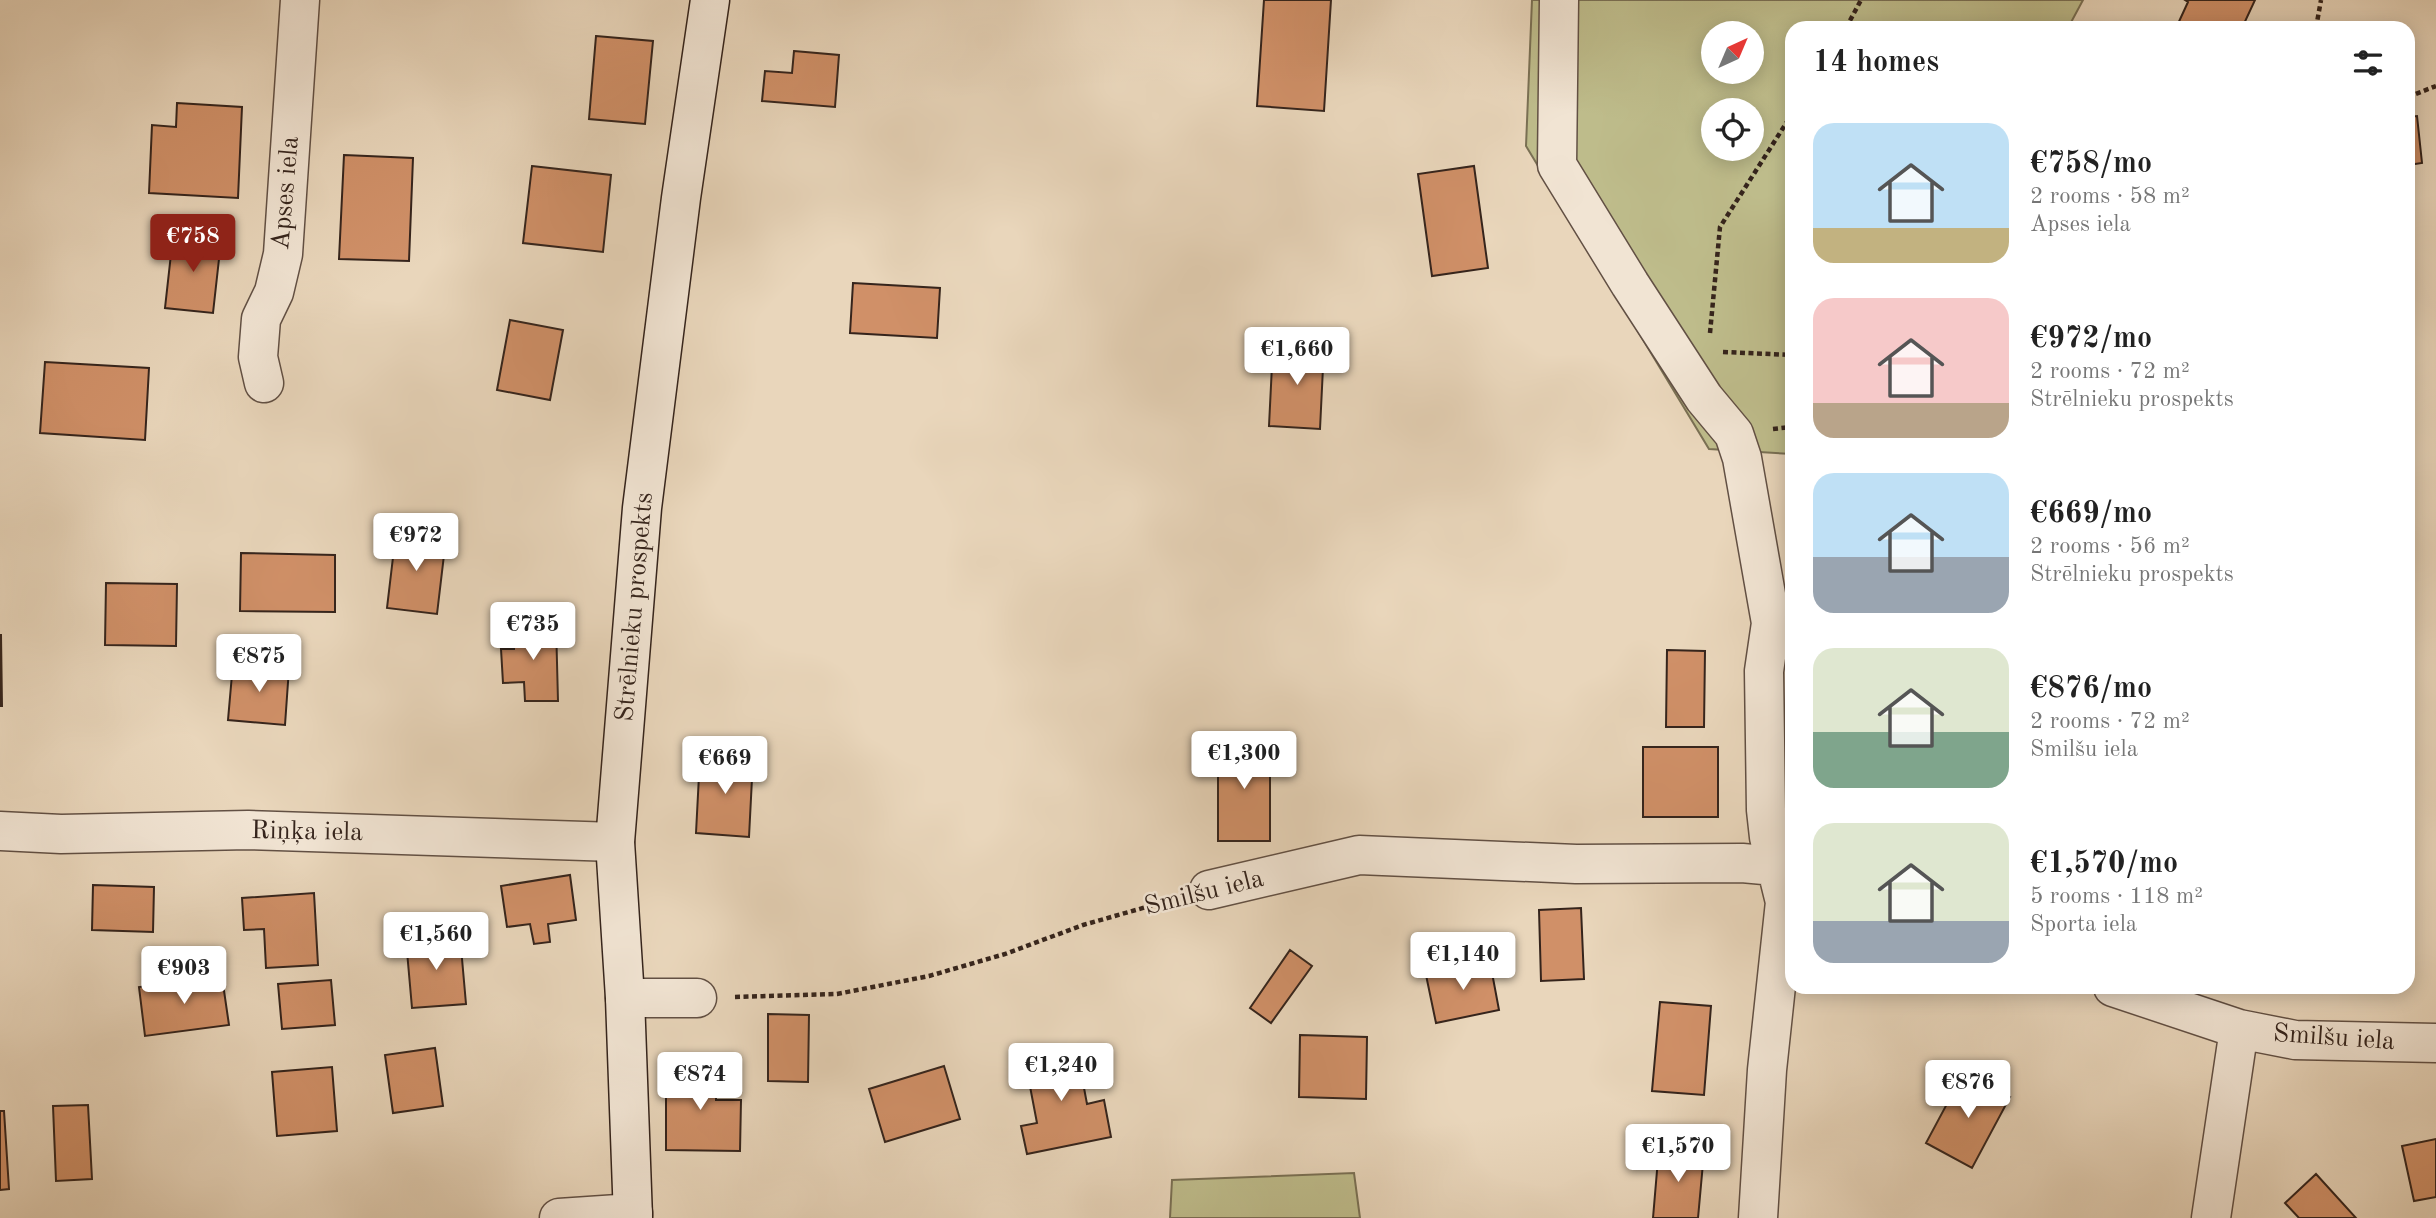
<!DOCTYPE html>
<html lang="en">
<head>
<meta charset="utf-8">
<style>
  body { margin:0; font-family:"Old Standard TT",serif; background:#f2f2f2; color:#222; height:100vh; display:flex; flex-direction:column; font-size:26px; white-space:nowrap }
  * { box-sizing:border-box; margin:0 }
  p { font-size:23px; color:#767676 }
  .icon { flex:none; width:38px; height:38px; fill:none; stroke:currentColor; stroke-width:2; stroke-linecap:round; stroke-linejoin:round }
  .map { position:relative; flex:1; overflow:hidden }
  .panel { position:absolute; left:1785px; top:21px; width:630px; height:973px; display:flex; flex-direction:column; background:#fff; border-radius:21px; box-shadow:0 4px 18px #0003 }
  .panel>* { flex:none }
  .needle { width:46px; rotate:44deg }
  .controls { position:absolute; left:1701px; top:21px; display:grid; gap:14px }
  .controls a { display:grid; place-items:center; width:63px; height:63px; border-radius:50%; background:#fff; box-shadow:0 4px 18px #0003; font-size:35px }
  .price { position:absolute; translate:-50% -60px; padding:0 16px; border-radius:7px; background:#fff; color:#222; font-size:23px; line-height:46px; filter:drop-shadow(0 2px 4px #0008) }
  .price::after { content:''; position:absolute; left:50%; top:42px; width:21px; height:16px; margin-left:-10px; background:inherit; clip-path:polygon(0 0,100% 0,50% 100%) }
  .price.active { background:#8f2418; color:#fff }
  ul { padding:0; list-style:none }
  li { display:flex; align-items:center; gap:21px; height:175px; padding:0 28px }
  li span { display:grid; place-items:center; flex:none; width:196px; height:140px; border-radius:21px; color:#555 }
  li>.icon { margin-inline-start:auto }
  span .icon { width:84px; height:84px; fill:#fffc; stroke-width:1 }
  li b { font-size:30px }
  h2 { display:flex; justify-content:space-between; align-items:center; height:84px; padding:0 28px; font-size:30px }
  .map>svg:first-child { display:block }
  .green { fill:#bebc8b; stroke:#7a7054; stroke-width:2; fill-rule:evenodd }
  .building { fill:#d09068; stroke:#35241c; stroke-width:2 }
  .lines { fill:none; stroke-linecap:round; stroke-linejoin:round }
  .street-casing { stroke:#625044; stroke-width:41 }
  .secondary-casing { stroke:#35241c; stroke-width:41 }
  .path { stroke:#35241c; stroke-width:4.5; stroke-dasharray:5 3.5; stroke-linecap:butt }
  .street { stroke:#f1e4d3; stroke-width:38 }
  .secondary { stroke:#f1e4d3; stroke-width:38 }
  .labels { text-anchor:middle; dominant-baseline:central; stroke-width:5; stroke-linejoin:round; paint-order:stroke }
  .street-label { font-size:26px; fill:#35241c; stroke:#f1e4d3 }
</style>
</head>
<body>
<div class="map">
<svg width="2436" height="1218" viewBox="0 0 2436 1218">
  <rect width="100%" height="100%" fill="#e9d6bb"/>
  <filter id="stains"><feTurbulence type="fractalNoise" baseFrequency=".00286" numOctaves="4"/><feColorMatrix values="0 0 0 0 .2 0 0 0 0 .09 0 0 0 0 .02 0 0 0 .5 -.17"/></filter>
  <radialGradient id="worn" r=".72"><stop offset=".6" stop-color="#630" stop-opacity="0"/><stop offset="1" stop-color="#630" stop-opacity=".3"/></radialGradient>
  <path class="green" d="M1532,0H2083L2068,28H1792V454L1709,449L1526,146ZM1713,33H1752V72H1713ZM1713,110H1752V149H1713Z
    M1354,1173L1360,1218H1170L1172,1180Z"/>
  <path class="building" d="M1264,0H1331L1324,111L1257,106Z
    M2185,0H2255L2242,28H2176L2188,2Z
    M596,36L653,41L645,124L589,119Z
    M794,51L839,55L835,107L762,101L765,71L792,73Z
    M177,103L242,107L238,198L149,193L152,125L176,127Z
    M2417,116L2422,163L2408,165V117Z
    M344,155L413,158L409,261L339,259Z
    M532,166L611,175L603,252L523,243Z
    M1474,166L1488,268L1432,276L1418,174Z
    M173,236L221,241L213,313L165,308Z
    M853,283L940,288L937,338L850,333Z
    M510,320L563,330L550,400L497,390Z
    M1273,345L1324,347L1320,429L1269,426Z
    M45,362L149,368L145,440L40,433Z
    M396,532L446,538L437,614L387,608Z
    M241,553L335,555V612L240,611Z
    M106,583L177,584L176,646L105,645Z
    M556,624L558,701H525L524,682L503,683L501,649H514V625Z
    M0,635H1L2,706H0Z
    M1667,650L1705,651L1704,727H1666Z
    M233,663L289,668L285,725L228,720Z
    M1218,741H1270V841H1218Z
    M1643,747H1718V817H1643Z
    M700,756L753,759L749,837L696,833Z
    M570,875L576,920L548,924L550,942L534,944L530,924L507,927L501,886Z
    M93,885L154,887L153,932L92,930Z
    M314,893L318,965L266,968L264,929L244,930L242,898Z
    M1581,908L1584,979L1541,981L1539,910Z
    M460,936L466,1004L412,1008L406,940Z
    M1290,950L1312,966L1271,1023L1250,1008Z
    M1490,962L1499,1010L1436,1023L1426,975Z
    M222,977L229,1025L145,1036L139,987Z
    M331,980L335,1025L282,1029L278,984Z
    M1660,1002L1711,1006L1704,1095L1652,1091Z
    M768,1014L809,1015L808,1082L768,1081Z
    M1300,1035L1367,1037L1366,1099L1299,1097Z
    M1076,1045L1087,1104L1104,1100L1111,1137L1027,1154L1021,1126L1037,1123L1024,1055Z
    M435,1048L443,1106L393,1113L385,1055Z
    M666,1066H716V1100H741L740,1151L666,1150Z
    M944,1066L960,1119L885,1142L869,1089Z
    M332,1067L337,1131L277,1136L272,1072Z
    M1964,1072L2010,1097L1972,1168L1926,1143Z
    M88,1105L92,1179L56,1181L53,1106Z
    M0,1111H4L9,1189L0,1190Z
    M2436,1139V1197L2414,1201L2402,1146Z
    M1659,1147L1704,1152L1698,1218H1653Z
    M2316,1174L2356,1218H2299L2285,1203Z"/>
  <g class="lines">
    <defs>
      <path id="street" d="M1559,0L1557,165L1630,284L1704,398L1734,434L1742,458L1771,623L1764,671L1766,810L1769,837L1785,902L1767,1070L1758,1218
        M264,383L258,357L261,319L274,292L283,254L300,0
        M0,831L61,834L248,830L615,842
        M1209,890L1359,855L1576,864L1742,863L1775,866L1792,872
        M2113,987L2239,1029L2295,1040L2436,1043
        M625,998H697
        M559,1218L633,1213
        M2211,1218L2239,1029"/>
      <path id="secondary" d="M633,1218L625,998L615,842L642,508L681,198L710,0"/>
    </defs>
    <use href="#street" class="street-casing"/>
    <use href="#secondary" class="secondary-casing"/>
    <path class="path" d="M1846,28L1861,0
      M2316,28L2321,0
      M2408,97L2436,86
      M1710,333L1720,227L1792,114
      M1723,352L1792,355
      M1773,429L1792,427
      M735,997L837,994L929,976L1005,954L1083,925L1171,900"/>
    <use href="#street" class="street"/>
    <use href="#secondary" class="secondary"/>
  </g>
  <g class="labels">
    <g class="street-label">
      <text transform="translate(286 193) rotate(-85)">Apses iela</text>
      <text transform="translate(635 607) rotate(-85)">Strēlnieku prospekts</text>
      <text transform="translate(307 832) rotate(1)">Riņķa iela</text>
      <text transform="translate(1204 893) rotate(-14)">Smilšu iela</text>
      <text transform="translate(2334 1038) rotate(4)">Smilšu iela</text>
    </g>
  </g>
  <rect width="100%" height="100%" filter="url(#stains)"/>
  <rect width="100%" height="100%" fill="url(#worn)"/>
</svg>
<div class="controls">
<a><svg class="needle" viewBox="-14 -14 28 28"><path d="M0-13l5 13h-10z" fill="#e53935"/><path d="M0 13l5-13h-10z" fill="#767676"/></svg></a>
<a><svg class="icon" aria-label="locate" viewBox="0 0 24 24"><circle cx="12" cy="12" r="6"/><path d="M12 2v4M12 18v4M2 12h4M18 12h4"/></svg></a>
</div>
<b class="price active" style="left:193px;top:274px">€758</b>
<b class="price" style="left:1297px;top:387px">€1,660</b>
<b class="price" style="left:416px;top:573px">€972</b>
<b class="price" style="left:533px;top:662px">€735</b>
<b class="price" style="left:259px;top:694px">€875</b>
<b class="price" style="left:1244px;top:791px">€1,300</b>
<b class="price" style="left:725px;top:796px">€669</b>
<b class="price" style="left:436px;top:972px">€1,560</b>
<b class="price" style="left:1463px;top:992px">€1,140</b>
<b class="price" style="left:184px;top:1006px">€903</b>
<b class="price" style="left:1061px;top:1103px">€1,240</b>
<b class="price" style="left:700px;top:1112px">€874</b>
<b class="price" style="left:1968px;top:1120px">€876</b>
<b class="price" style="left:1678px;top:1184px">€1,570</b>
<section class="panel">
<h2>14 homes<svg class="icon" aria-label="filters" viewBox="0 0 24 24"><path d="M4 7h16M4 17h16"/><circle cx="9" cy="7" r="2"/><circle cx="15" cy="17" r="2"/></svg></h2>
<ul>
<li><span style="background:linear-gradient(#bfe0f5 75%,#c2b280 0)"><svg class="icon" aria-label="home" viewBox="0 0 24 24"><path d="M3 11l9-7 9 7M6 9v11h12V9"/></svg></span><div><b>€758/mo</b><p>2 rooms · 58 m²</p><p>Apses iela</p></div></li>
<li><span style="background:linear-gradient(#f6c9c9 75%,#b9a48a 0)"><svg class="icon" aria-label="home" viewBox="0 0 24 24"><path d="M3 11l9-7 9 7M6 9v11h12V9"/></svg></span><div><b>€972/mo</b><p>2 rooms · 72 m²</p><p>Strēlnieku prospekts</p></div></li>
<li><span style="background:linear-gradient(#bfe0f5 60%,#9aa5b1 0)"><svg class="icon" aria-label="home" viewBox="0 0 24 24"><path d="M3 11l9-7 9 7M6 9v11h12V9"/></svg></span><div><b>€669/mo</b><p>2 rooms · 56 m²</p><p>Strēlnieku prospekts</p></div></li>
<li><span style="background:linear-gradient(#dfe7d0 60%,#7fa58c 0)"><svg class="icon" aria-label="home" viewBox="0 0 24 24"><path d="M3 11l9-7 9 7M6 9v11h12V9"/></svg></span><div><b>€876/mo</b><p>2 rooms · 72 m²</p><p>Smilšu iela</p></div></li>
<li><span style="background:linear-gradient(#dfe7d0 70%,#9aa5b1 0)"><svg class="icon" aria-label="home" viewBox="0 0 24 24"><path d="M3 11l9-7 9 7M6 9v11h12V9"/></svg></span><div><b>€1,570/mo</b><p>5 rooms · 118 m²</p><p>Sporta iela</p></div></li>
</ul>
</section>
</div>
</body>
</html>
